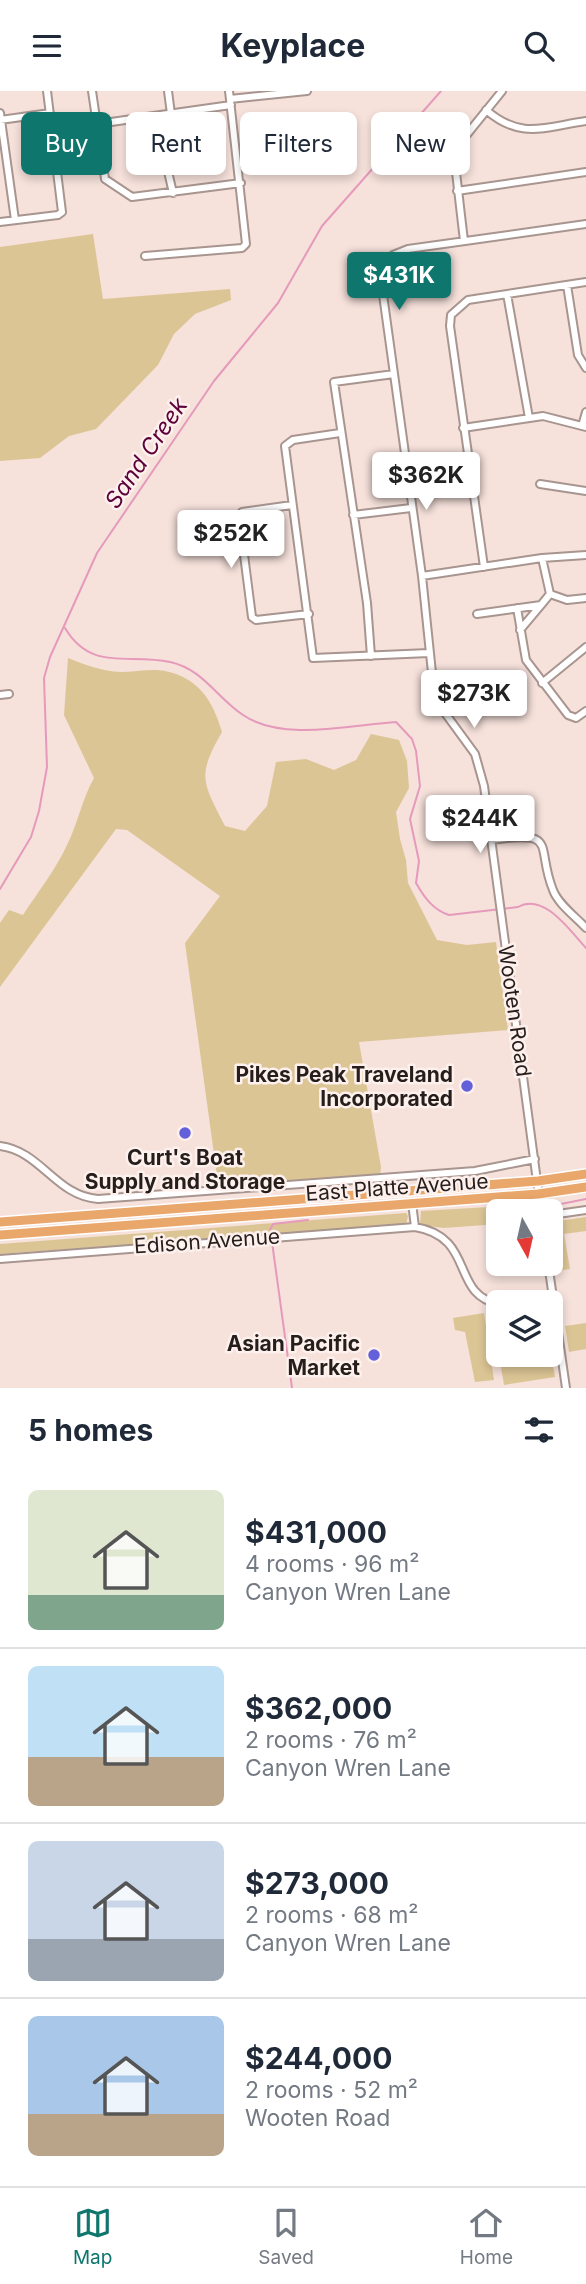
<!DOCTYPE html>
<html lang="en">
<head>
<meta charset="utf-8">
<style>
  body { margin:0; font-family:Inter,sans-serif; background:#f6f6f7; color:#1f2937; height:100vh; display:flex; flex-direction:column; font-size:26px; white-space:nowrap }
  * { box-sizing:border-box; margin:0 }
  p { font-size:23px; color:#747a83 }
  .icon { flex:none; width:38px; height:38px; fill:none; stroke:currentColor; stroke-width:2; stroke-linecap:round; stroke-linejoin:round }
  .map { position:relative; height:1297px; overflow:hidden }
  .panel { display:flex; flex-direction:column; background:#fff; flex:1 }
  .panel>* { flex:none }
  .guide { position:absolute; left:21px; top:21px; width:544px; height:63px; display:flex; gap:14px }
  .needle { width:46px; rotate:172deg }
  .fabs { position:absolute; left:486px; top:1108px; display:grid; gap:14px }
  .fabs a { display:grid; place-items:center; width:77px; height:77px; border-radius:10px; background:#fff; box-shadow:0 4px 10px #0003; font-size:35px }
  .price { position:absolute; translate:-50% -60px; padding:0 16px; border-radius:7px; background:#fff; color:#222; font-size:23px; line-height:46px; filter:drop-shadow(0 2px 4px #0008) }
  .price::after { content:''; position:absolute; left:50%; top:42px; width:21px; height:16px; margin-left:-10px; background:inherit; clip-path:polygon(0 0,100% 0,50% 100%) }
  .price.current { background:#0f766e; color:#fff }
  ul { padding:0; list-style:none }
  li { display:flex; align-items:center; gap:21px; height:175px; padding:0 28px }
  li+li { border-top:2px solid #e0e1e3 }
  li span { display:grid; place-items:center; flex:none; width:196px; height:140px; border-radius:10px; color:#555 }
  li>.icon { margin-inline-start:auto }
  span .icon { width:84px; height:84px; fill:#fffc; stroke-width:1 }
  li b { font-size:30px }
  h2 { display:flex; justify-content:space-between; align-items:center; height:84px; padding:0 28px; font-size:30px }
  .chip { padding:0 24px; border-radius:10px; background:#fff; box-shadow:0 4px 10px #0003; font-size:24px; line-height:63px }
  .chip.current { background:#0f766e; color:#fff }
  header { display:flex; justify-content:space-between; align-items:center; height:91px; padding:0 28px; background:#fff; font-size:32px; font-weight:700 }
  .tab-bar { display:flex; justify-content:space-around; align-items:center; height:98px; border-top:2px solid #e0e1e3; background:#fff; font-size:19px; color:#747a83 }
  .tab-bar a { display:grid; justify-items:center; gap:4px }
  .tab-bar .current { color:#0f766e }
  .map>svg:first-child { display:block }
  .green { fill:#dcc595 }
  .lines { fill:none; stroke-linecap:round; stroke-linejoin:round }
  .stream { stroke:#e59abc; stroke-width:2 }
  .minor-casing { stroke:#a8958f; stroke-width:10 }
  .highway-casing { stroke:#fff; stroke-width:12 }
  .minor { stroke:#fff; stroke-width:6 }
  .highway { stroke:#eaa76b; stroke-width:9 }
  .poi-dot { fill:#6360d9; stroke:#fdf0ed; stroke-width:2.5 }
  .labels { text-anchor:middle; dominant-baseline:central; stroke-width:5; stroke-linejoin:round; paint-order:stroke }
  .street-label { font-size:21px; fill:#251e1b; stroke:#fdf0ed }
  .poi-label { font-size:21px; font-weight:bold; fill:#251e1b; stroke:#fdf0ed; text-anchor:end }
  .water-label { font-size:23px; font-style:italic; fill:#5c0139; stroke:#fdf0ed }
</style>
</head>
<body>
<header><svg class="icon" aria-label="menu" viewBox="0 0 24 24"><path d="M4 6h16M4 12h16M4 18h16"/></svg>Keyplace<svg class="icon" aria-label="search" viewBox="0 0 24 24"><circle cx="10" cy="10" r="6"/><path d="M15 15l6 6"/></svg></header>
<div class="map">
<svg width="586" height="1297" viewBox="0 0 586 1297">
  <rect width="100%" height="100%" fill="#f6e1db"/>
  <path class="green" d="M93,143L103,208L230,198L231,209L195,223L174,243L158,274L96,338L69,345L40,367L0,370V156Z
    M68,567C85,574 102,580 121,581C135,581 152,577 165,580C199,587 213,610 222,641C197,685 202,690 225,735L245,740L267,715L276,671L306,668L334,679L356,669L371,643L399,649L407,670L409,697L396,721L400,748L406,769L408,792L437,849L467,854L496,851L508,939L359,951L381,1076L380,1087L218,1092L185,852L220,805L127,739L116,738L0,896V832L9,819L23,824C38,801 56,778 67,754C78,732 82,708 94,687L64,624Z
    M522,1114L528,1120H499V1133L444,1137L420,1134L421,1120Z
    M406,1122L408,1125L406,1134L13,1162L0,1166V1153Z
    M586,1126V1140L564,1143L570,1178L557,1180L551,1131Z
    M484,1222L494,1289L475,1291L465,1241L455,1239L453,1227Z
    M586,1232V1258L569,1261L565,1235Z
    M551,1261L555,1286L504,1294L499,1264Z"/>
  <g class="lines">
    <path class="stream" d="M65,537C91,581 128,562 170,571C203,578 217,607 243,624C283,651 351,634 396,631L412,648L416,660L420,695L410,728L419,770L416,792C424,806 433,819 449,824L518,816C544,801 570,840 586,857
      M0,798L31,746L39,720L47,676L44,587L50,566L97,462L214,290L278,212L322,135L441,0
      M561,1113L586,1108
      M270,1139L273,1133L308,1129
      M272,1151L292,1297"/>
    <defs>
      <path id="minor" d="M47,0L62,121
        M92,0L105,88L132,106L241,92
        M168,0L171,23
        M230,8L307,0
        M486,19C521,49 544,36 586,30
        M0,22L15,129
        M155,25L173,102
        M0,29L50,22
        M97,33L231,14
        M457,100L586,81
        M0,131L58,124L62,121
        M464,150L454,64L460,52L502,0
        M145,165L242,157L246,153L229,0
        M567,194L578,264L586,277
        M507,203L529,327
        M582,335L586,321
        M463,337L543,325L586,336
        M340,342L293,349L285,355L313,567L429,562
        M540,393L586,400
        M292,414L242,421L239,425L252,526L256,529L309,523
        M353,424L411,417
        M542,467L550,503
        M484,476L450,235L451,224L468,209L586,191
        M422,485L542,467L586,464
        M517,517L526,569L568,624L576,627L586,620
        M477,523L541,514L550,503L567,509L586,507
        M520,539L541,514
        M371,565L367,512L334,291L394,283
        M542,592L586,556
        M0,604L9,603
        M491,749C560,739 535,754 553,799C558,813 576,826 586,837
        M0,1055C41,1060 56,1105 98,1108L475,1080L535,1068
        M412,1112L415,1136
        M541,1120L484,695L475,663L437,611L434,601L422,485L380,182L393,164L408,158L586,133
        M551,1124L586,1119
        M0,1168L415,1136C476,1146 450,1204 499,1213
        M548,1172L566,1297
        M518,1211L553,1206"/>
      <path id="highway" d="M0,1131L538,1090L586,1083
        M0,1144L538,1103L586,1096"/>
    </defs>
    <use href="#minor" class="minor-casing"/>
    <use href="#highway" class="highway-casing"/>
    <use href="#minor" class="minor"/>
    <use href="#highway" class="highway"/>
  </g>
  <g class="poi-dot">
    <circle cx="467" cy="995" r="7"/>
    <circle cx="185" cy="1042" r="7"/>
    <circle cx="374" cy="1264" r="7"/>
  </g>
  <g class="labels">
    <g class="street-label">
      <text transform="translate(515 920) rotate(82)">Wooten Road</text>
      <text transform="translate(397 1096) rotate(-4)">East Platte Avenue</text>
      <text transform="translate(207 1150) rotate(-4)">Edison Avenue</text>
    </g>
    <g class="poi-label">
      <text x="453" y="983">Pikes Peak Traveland<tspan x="453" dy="24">Incorporated</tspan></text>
      <text x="185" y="1066" text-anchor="middle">Curt's Boat<tspan x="185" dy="24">Supply and Storage</tspan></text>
      <text x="360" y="1252">Asian Pacific<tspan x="360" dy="24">Market</tspan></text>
    </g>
    <g class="water-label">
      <text transform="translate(146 362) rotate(-56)">Sand Creek</text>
    </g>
  </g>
</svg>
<div class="fabs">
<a><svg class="needle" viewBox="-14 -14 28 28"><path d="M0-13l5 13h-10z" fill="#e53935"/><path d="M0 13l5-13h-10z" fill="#747a83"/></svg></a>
<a><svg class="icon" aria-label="layers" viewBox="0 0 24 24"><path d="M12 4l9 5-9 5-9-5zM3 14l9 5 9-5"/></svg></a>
</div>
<b class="price current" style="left:399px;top:221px">$431K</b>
<b class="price" style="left:426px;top:421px">$362K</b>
<b class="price" style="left:231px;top:479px">$252K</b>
<b class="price" style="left:474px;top:639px">$273K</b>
<b class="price" style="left:480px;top:764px">$244K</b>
<div class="guide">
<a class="chip current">Buy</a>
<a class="chip">Rent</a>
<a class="chip">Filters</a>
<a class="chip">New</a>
</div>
</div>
<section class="panel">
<h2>5 homes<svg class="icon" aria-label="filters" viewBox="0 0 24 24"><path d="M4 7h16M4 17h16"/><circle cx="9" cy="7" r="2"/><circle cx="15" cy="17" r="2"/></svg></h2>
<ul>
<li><span style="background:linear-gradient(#dfe7d0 75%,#7fa58c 0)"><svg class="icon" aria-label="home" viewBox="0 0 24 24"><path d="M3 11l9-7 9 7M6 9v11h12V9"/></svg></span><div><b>$431,000</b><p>4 rooms · 96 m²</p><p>Canyon Wren Lane</p></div></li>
<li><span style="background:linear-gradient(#bfe0f5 65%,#b9a48a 0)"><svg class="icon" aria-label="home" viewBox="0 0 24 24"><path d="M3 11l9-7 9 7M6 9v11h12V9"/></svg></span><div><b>$362,000</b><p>2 rooms · 76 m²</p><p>Canyon Wren Lane</p></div></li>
<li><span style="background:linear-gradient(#c9d6e8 70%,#9aa5b1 0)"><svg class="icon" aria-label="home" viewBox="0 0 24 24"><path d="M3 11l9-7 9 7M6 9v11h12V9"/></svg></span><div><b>$273,000</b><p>2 rooms · 68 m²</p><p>Canyon Wren Lane</p></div></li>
<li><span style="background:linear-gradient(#a9c7e8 70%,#b9a48a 0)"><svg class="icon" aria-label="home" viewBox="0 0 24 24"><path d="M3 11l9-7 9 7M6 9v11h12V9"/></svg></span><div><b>$244,000</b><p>2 rooms · 52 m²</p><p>Wooten Road</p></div></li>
</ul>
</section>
<nav class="tab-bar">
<a class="current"><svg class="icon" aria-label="map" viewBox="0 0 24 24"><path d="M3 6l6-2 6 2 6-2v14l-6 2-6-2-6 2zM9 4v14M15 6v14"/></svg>Map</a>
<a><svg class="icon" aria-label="saved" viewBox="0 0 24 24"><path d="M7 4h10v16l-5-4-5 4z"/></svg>Saved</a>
<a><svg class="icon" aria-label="home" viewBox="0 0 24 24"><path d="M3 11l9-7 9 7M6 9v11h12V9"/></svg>Home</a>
</nav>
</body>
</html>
